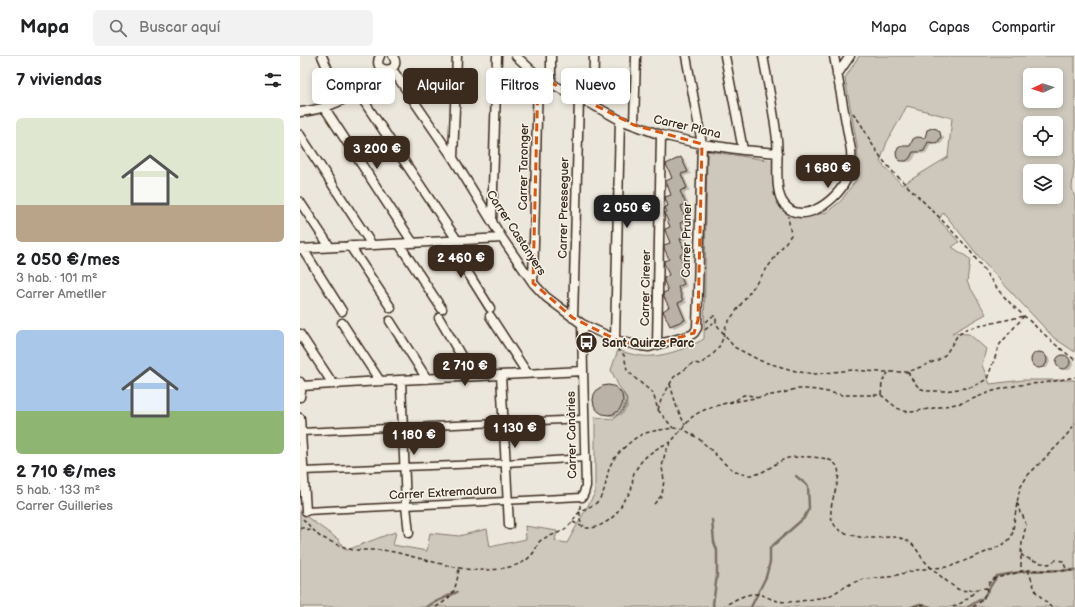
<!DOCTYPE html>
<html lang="es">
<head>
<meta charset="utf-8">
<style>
  body { margin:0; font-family:"Balsamiq Sans",sans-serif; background:#f2f2f2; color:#202124; height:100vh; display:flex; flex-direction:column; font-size:15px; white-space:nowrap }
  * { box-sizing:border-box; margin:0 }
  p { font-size:13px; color:#757577 }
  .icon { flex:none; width:22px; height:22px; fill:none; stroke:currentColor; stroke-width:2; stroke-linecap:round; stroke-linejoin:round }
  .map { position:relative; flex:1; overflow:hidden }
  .drawer { display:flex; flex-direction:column; background:#fff; width:300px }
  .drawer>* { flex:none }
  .top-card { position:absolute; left:12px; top:12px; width:380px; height:36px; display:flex; gap:8px }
  .needle { width:26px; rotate:266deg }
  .tools { position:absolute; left:723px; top:12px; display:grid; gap:8px }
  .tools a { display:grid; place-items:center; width:40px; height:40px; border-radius:6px; background:#fff; box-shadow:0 2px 6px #0003; font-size:20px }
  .price { position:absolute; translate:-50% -34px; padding:0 9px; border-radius:8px; background:#3b2a1e; color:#fff; font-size:13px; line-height:26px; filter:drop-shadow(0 1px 2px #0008) }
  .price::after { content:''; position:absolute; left:50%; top:24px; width:12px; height:9px; margin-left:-6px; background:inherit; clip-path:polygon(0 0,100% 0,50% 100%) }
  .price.selected { background:#222; color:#fff }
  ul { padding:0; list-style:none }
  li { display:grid; align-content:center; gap:8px; height:212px; padding:0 16px }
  li span { display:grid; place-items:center; height:124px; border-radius:6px; color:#555 }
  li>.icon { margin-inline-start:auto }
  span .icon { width:72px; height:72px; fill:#fffc; stroke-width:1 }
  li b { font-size:17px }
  h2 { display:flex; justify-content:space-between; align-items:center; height:48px; padding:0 16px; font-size:17px }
  .chip { padding:0 14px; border-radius:6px; background:#fff; box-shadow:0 2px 6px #0003; font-size:14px; line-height:36px }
  .chip.selected { background:#3b2a1e; color:#fff }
  header { display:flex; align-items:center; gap:24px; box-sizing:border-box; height:56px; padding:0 20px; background:#fff; border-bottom:1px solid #e0e0e0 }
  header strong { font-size:19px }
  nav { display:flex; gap:22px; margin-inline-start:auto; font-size:14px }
  .search { width:280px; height:36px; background:#f2f2f2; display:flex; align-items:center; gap:10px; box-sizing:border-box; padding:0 14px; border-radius:6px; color:#757577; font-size:15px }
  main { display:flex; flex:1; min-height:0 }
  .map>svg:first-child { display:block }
  .green { fill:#cec8bc; stroke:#84796d; fill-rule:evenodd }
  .shadow { fill:#0003 }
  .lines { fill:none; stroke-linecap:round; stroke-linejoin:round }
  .stream { stroke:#7c7064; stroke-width:2.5 }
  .building { fill:#bab2a7; stroke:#3b2a1e }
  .pedestrian-casing { stroke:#3b2a1e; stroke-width:9 }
  .minor-casing { stroke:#3b2a1e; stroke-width:11 }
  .path { stroke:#3b2a1e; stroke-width:1.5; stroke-dasharray:4 3; stroke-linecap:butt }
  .pedestrian { stroke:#f7f3e8; stroke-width:6 }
  .minor { stroke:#f7f3e8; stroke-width:8 }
  .marked { fill:none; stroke:#df570d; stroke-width:3; stroke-dasharray:8 5; stroke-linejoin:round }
  .labels { text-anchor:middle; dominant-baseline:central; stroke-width:3; stroke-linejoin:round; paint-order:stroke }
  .street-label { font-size:12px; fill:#3b2a1e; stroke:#f7f3e8 }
  .poi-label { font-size:12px; font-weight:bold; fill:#3b2a1e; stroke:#f7f3e8; text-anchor:start }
</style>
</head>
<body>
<header>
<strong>Mapa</strong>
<div class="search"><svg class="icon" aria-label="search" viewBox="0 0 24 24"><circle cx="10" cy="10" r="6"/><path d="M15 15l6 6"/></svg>Buscar aquí</div>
<nav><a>Mapa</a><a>Capas</a><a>Compartir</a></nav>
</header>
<main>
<section class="drawer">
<h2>7 viviendas<svg class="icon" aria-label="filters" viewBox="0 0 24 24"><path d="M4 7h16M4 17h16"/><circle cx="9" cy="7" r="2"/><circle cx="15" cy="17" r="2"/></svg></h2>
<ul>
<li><span style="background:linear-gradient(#dfe7d0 70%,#b9a48a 0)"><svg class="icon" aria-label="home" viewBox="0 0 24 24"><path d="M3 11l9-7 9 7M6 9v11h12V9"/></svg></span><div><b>2 050 €/mes</b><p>3 hab. · 101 m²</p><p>Carrer Ametller</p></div></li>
<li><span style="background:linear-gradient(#a9c7e8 65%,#8fb573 0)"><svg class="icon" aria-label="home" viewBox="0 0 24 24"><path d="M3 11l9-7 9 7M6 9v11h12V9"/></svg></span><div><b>2 710 €/mes</b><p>5 hab. · 133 m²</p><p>Carrer Guilleries</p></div></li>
</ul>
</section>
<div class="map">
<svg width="775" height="551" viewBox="0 0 775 551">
  <rect width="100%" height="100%" fill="#ece7dc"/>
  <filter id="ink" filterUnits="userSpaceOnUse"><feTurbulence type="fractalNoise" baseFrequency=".025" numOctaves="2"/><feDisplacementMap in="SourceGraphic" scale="8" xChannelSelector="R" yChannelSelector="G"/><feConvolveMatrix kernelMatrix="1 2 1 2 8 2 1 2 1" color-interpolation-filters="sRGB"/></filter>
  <g filter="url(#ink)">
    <path class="green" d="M559,0H775V98L772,132L775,142V296L754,282L685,208L643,156L639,164L659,186L652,191L670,203L667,226L686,258L652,277L669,278L686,293L682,309L690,328L723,324H775V551H0V456L39,484L44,493L47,494L89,478L96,476L93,489L127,495L130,477L159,480L187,473L190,491L226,483L225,470L257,475L255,485L267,487L295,437V361L313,363L323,354L327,344L324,338L318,329L311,314L318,294C324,296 330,298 336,299C357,304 386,293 404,283L407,95L474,105L473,128L477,141L484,154L495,159L508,161L527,156L541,145L556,124L558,100L557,89L545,22ZM730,19H756V45H730ZM607,50L652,62L648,101L602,129L580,106L587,86ZM730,67H756V93H730ZM730,115H756V141H730Z"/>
    <path class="shadow" d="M636,74L643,81L644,80V83L642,87L638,89L631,88L627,96L623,98L617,97L613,104L610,106H605L601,104L611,91L626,83Z
      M381,102L385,105L391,118L384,120L390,134L384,137L389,150L384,153L389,166L383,169L389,182L383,185L388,198L383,201L388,214L382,217L387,230L381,233L387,247L381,249L388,266L374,272L371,269L370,236L371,171L368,157L372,139L374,123Z
      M736,297H741L749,302L750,306L747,312H740L733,307V300Z
      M763,300L771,304L773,307V309L770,314H766L759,310L757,305L760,301Z
      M305,331H310L315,332L325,338L327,342L328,351L323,358L315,361H311L298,353L296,349L295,340L301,333Z"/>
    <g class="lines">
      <path class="stream" d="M412,464L414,486L417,494V519L413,548L414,551
        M126,551L129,549L157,536
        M451,551L466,521L470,506V492L504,462L509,452L508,430L496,420
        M611,551L620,548L631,551
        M668,551L683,542L697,520L726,515L775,514"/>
    </g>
    <path class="building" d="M632,72L637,73L640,76L641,81L638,86L634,87L628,86L624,95L619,96H613L610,102L606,105H601L599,104L597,102L596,97L598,92L602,90H610L613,83L617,81L625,82L627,74Z
      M381,101L388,116L381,118L387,132L380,135L386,148L381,150L386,164L380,167L386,180L380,183L385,196L380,199L385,212L378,215L384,228L378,231L383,245L378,247L385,264L370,270L363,255L369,251L363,239V237L368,235L364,225V222L369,219L364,207V205L369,203L364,192V189L370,187L365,174V173L370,171L365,158V157L367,156L365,151L368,150L365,141L371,139L366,125L372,122L366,108Z
      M731 304a8 8 0 1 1 16 0a8 8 0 1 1-16 0Z
      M756 306a7 7 0 1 1 14 0a7 7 0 1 1-14 0Z
      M293 344a15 15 0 1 1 30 0a15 15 0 1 1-30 0Z"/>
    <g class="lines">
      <defs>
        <path id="pedestrian" d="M1,376L283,363
          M3,415L206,407L285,402
          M6,455L282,441"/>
        <path id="minor" d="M22,0L41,44
          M80,0C70,18 104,18 93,0
          M216,0L238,20L279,43L293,49L320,64L334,69L361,79L402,88L443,94L478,97
          M425,0L443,94
          M463,0C468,28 474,56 477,84C479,101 474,131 482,145C498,173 535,146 545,126C550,116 552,105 551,94L534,0
          M92,13L153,102L202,182L233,227L246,241L282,268L319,285L341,290L349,291L391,279L394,277L397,272L402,88L386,0
          M537,19L550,0
          M251,27V0
          M57,35L157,184
          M293,49L294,0
          M24,51L113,187
          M0,56C20,54 42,46 59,34C67,28 75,20 82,13
          M334,69L336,0
          M0,79L72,189
          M153,102L157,0
          M0,146L30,191
          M192,165L197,0
          M148,185L190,252
          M99,188L142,253
          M50,190L91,252
          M0,193L202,182
          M3,193L42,255
          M233,227L238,20
          M190,260L227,317
          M139,262L173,320
          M273,262L279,43
          M90,265L127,323
          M42,267L80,325
          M0,278L33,328
          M315,283L320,64
          M357,289L361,79
          M201,319L209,469
          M101,324L106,450L109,477
          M2,330L80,325L283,315L282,268
          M0,341L2,330L0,326
          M0,362L6,455
          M282,441L284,437L286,430L283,315"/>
      </defs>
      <use href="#pedestrian" class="pedestrian-casing"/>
      <use href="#minor" class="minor-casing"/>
      <path class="path" d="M553,57L561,68L572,88L582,103L593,116L638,160L668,192L699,235L711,248L756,289L775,304
        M406,266L411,261L414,260L416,261V267L417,269L434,291L461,305L499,316L516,318L553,314L580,316H608L638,304L646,298L657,280L666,273L724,260
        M405,274L413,267H416
        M317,293L324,299L327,314L336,323L353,337L358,354L373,372
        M608,316L611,322L619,332L628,335H645L672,331L680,327L687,323L700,288L724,260
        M370,328L377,352L385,369
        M581,339L582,326L588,317
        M422,348L483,337L495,333H506L517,334L543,339H581L597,352L604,355L612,356L662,347L693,335L718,329L744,327L775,321
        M358,354L361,344L374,321L393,307L400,308C418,296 422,290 426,269L491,179L488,160
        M717,447L719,451L720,458L723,460L726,469L722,487L721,498V516
        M354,448L362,439L364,424L362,411L365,397L371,386L391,362C402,352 422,349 436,344C439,342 441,340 444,339C449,339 453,340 457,342
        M280,449V463L281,467L284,470
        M3,463L19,480L36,488L53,494H83L94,496C111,500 129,505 146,509C159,512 172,515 185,514C195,514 209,512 219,508C225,506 230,501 234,496C236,493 237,489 239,486C245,480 256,479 264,474C266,472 270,469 272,466C275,462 277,457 282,454C288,451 294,450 298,445C308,432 305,421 311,408C315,399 332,383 341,379C348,375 371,372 379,372C384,373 388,376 393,379C396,381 400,383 402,386C417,397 428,418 449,419C465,419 474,406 488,402C497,400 526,400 533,406C550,418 522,449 534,468C537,474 542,476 549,478C557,481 564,482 572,482C582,482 594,479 603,483C612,485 617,494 622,502C626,508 653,532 660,534C668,536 678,532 687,532
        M273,466C277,468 282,471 287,472C300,473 316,461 321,450C324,444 321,449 324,444C326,441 330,438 331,434C333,429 332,422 334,417C342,401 355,392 371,386
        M0,471L14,475
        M721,498L724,501L741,507L749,508L756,504L763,505L767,515
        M728,514L736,536L751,551
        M136,551C141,548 147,544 151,539C156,533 158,520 159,512
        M422,551C432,546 443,538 454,538C463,537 470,544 478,545C493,548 511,543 526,541L529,540L552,527L564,523L589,521L617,514L631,512L649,511L694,493L707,486L712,480L717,447L720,432L728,419L758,389L770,375L775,367
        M614,551L624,548L626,551
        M653,551L663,546L678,533
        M673,551C678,548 682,545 685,540C689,531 686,526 696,522L728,514L775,515"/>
      <use href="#pedestrian" class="pedestrian"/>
      <use href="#minor" class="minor"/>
    </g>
  </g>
  <path class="marked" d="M238,20L334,69L402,88L398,264L394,277L349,291L319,285L273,262L233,227Z"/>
  <defs>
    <symbol id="bus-disc" viewBox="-11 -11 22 22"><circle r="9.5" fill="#3b2a1e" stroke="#f7f3e8"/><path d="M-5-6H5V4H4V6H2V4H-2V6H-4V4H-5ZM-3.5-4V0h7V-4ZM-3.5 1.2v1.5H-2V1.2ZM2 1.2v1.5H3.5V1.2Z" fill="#fff"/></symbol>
  </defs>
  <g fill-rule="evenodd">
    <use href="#bus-disc" x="274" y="274" width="25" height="25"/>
  </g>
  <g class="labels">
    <g class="street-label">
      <text transform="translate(387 71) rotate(13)">Carrer Plana</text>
      <text transform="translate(224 111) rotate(-89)">Carrer Taronger</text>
      <text transform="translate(264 152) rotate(-89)">Carrer Presseguer</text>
      <text transform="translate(216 177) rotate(57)">Carrer Castanyers</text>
      <text transform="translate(387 184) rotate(-89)">Carrer Pruner</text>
      <text transform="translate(346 232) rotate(-89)">Carrer Cirerer</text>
      <text transform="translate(272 379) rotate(-91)">Carrer Canàries</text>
      <text transform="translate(143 437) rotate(-3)">Carrer Extremadura</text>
    </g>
    <g class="poi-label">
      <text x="302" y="287">Sant Quirze Parc</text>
    </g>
  </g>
</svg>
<div class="tools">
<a><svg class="needle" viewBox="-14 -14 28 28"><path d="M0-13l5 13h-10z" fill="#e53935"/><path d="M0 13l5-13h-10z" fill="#757577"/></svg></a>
<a><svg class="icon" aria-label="locate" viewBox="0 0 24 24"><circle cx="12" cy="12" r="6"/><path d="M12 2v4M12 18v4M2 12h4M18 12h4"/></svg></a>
<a><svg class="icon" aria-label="layers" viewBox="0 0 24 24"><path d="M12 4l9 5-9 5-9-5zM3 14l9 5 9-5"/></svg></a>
</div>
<b class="price" style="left:77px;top:114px">3 200 €</b>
<b class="price" style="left:528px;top:133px">1 680 €</b>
<b class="price selected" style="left:327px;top:173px">2 050 €</b>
<b class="price" style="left:161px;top:223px">2 460 €</b>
<b class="price" style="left:165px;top:331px">2 710 €</b>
<b class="price" style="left:215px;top:393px">1 130 €</b>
<b class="price" style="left:114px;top:400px">1 180 €</b>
<div class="top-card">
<a class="chip">Comprar</a>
<a class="chip selected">Alquilar</a>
<a class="chip">Filtros</a>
<a class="chip">Nuevo</a>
</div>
</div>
</main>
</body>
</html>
